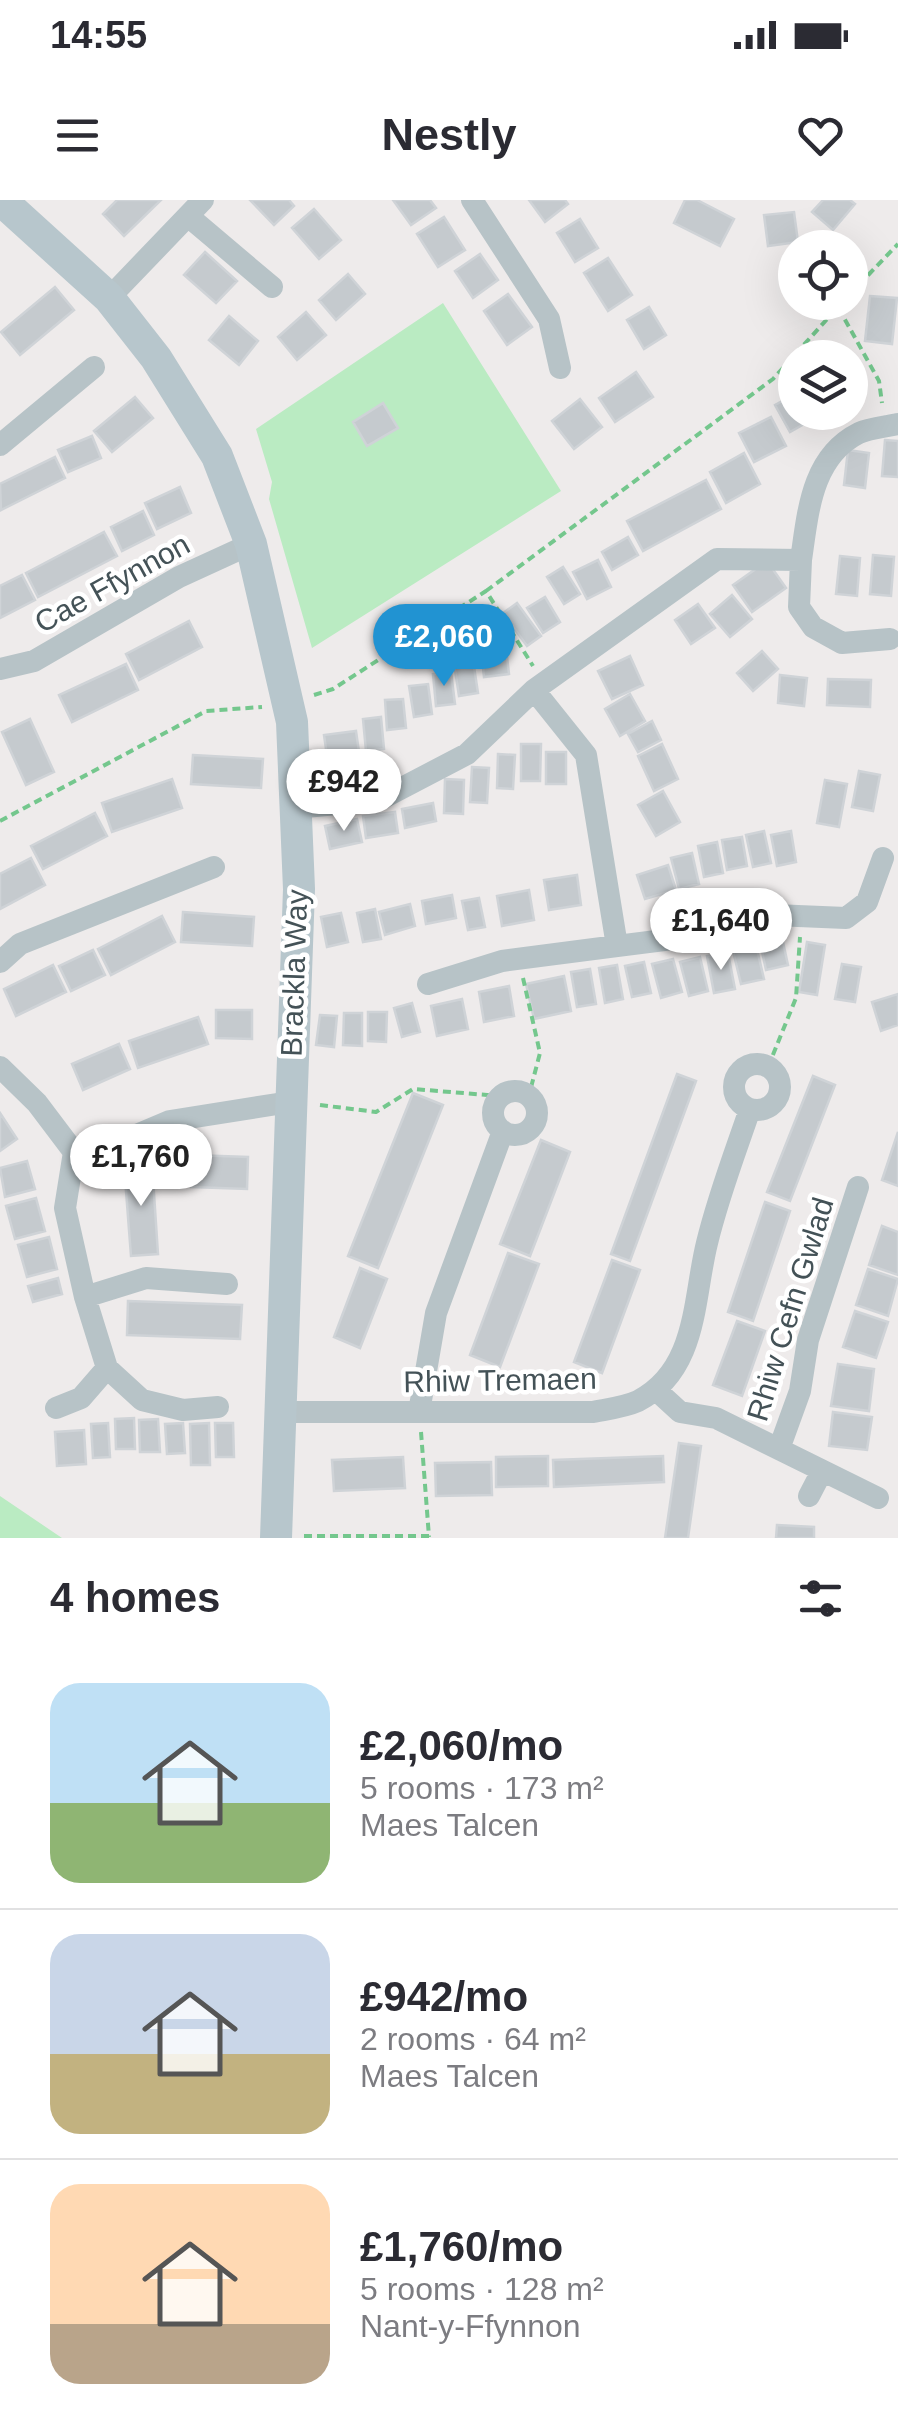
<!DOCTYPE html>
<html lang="en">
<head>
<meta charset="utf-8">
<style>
  body { margin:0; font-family:Arial,sans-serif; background:#f2f2f3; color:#2b2b33; height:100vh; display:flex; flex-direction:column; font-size:38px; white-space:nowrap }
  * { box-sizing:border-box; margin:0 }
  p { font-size:32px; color:#7c7c81 }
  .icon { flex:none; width:55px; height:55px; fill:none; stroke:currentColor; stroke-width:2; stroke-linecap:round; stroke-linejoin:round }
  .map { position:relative; height:1338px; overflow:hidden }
  .panel { display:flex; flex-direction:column; background:#fff; flex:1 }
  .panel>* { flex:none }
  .tools { position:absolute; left:778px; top:30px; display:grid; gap:20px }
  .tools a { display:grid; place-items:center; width:90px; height:90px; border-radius:50%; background:#fff; box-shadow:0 10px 40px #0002; font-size:50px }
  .price { position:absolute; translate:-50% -85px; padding:0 22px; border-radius:35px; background:#fff; color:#222; font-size:32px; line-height:65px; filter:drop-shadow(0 2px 5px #0008) }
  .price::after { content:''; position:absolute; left:50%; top:60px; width:30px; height:22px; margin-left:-15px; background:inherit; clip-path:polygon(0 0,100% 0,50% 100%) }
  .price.selected { background:#2193d2; color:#fff }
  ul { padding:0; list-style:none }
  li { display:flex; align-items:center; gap:30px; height:250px; padding:0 50px }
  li+li { border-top:2px solid #e1e1e2 }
  li span { display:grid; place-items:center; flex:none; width:280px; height:200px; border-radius:30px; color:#555 }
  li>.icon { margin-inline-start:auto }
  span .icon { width:120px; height:120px; fill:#fffc; stroke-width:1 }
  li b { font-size:42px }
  h2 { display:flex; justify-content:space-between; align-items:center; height:120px; padding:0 50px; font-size:42px }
  .status { display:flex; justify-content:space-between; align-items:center; height:70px; padding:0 50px; background:#fff; direction:ltr }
  .status svg { height:28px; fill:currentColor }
  header { display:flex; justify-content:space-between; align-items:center; height:130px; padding:0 50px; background:#fff; font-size:45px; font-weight:600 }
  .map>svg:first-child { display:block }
  .green { fill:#baebc2 }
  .building { fill:#c5cace; stroke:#cfd3d7; stroke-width:2.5 }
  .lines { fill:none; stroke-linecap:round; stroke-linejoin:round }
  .path { stroke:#74c78d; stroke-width:4; stroke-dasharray:8 5; stroke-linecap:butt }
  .street { stroke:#b7c3c7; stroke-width:22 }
  .secondary { stroke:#b7c6cc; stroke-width:32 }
  .labels { text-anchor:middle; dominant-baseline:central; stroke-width:9; stroke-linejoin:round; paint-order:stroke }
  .street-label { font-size:30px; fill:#445257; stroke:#fff }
</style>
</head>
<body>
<div class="status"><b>14:55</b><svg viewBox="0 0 49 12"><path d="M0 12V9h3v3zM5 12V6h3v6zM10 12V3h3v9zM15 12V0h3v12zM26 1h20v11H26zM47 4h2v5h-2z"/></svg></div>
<header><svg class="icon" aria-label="menu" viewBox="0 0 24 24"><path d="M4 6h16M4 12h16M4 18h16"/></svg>Nestly<svg class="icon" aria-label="heart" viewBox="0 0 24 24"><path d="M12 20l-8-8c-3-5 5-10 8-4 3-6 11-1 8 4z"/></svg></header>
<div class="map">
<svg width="898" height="1338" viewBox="0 0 898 1338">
  <rect width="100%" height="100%" fill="#eeebeb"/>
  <path class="green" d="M443,103L561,291L312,448L269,299L272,282L256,229Z
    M0,1296L62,1338H0Z"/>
  <path class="building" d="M117,0H161L124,36L103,14Z
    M250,0H289L294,6L274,25Z
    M393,0H430L436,8L411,25Z
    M529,0H565L568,4L545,22Z
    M685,0H697L734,19L720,46L674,23Z
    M823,0H850L855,4L833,30L812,12Z
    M314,9L341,40L319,59L292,28Z
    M794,12L798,42L768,46L764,15Z
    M444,17L465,50L438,67L417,34Z
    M580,19L598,48L575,62L557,33Z
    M205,52L237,81L216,103L184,75Z
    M480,54L498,80L473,98L455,71Z
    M608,58L632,95L608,111L584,73Z
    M348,74L365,94L336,120L319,100Z
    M55,87L74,110L20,155L1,132Z
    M508,94L532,127L507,145L484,111Z
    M870,96L897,98L892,144L865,141Z
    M649,107L666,135L644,149L627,120Z
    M306,112L326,135L297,160L278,137Z
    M229,116L258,141L239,165L209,140Z
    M636,172L653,197L615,222L599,198Z
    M795,194V212H816L818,216L790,232L775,205Z
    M135,197L153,218L112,252L94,231Z
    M580,199L602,227L574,249L552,221Z
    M383,203L398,228L367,246L353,222Z
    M771,217L786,246L754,262L739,233Z
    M92,236L101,258L68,272L58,250Z
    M885,240L898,241V277L882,276Z
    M848,250L869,253L865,288L844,285Z
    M744,253L760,284L726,303L710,272Z
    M55,257L65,278L1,310L0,284Z
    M706,280L721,309L643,351L627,321Z
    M180,287L191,313L157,329L145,303Z
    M143,311L154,335L122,351L111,327Z
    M104,332L117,356L38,397L26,373Z
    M628,337L638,355L612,370L602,352Z
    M873,355L894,357L891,396L870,394Z
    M840,356L860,358L857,396L836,394Z
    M598,360L611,387L587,399L573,372Z
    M767,361L786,388L752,412L733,385Z
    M563,367L580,394L564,404L547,377Z
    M22,375L35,400L0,418V386Z
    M732,395L752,419L730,437L710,414Z
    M545,397L560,422L543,433L527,408Z
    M517,403L541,436L527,446L503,413Z
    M698,404L715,428L691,444L675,420Z
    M189,421L202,447L139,480L126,454Z
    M504,430L509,474L484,477L479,433Z
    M762,451L778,469L753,491L737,473Z
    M630,456L643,485L612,499L598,471Z
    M473,460L478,493L459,496L454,463Z
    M126,464L138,490L72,522L59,495Z
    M451,472L455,504L436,506L433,474Z
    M780,475L807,478L804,506L778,503Z
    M828,479L871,480L870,507L827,505Z
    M428,484L432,514L414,517L409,486Z
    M630,494L645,521L620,536L605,509Z
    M403,499L406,528L387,530L385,500Z
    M381,517L384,549L366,551L363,519Z
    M30,519L54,572L26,585L2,532Z
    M652,521L661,540L638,552L628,534Z
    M356,531L359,552L327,556L324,535Z
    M521,544H541L540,581H521Z
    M662,544L678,579L654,591L638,556Z
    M546,552H566V584H546Z
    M498,554L515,555L513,589L497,588Z
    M193,555L263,559L261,588L191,584Z
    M472,567L489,568L487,603L470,602Z
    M859,571L880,575L873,611L852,607Z
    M172,579L182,608L112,632L102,603Z
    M445,579L464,580L463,614L444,613Z
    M825,580L847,584L839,627L817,623Z
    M663,591L680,622L656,636L638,605Z
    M433,603L436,621L405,628L402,609Z
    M395,612L398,633L366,638L363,616Z
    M95,613L107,636L43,669L31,646Z
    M357,619L362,642L330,649L325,626Z
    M764,631L771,663L753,667L746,635Z
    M791,631L796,662L777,666L771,635Z
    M742,637L747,666L727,670L722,640Z
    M717,642L723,673L704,677L698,646Z
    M692,653L699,684L679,689L671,658Z
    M31,658L45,685L0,709V674Z
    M668,665L676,690L645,699L637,675Z
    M577,675L581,705L549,710L544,680Z
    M529,690L534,720L502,726L497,696Z
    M452,695L456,718L426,724L422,701Z
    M479,698L485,727L468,730L462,701Z
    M410,704L415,726L385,735L379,712Z
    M375,709L381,739L363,742L357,713Z
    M183,712L254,717L252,746L181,742Z
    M341,713L348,742L327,747L321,717Z
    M162,716L175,742L111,775L98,749Z
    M780,728L788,765L766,770L758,733Z
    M755,741L764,779L741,784L732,747Z
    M807,742L825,745L817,795L799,792Z
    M93,750L105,775L71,791L59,766Z
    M728,753L735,789L714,793L707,756Z
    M700,757L708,791L689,796L680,762Z
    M673,759L682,792L661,798L652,764Z
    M644,762L651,793L632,797L625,766Z
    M842,764L861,767L855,802L835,799Z
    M53,765L66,792L16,816L4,789Z
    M617,765L623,799L605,803L599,768Z
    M590,769L596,804L577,807L571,772Z
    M564,776L571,811L534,819L526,784Z
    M509,786L514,816L484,822L479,792Z
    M898,794V825L881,831L872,802Z
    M462,799L468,829L437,836L431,806Z
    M412,803L420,832L402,837L394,808Z
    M216,810H252V839L216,838Z
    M368,812H387L386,842L368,841Z
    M344,813H362V846L343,845Z
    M320,815L337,816L334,847L316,845Z
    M198,817L208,844L138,868L129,841Z
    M119,844L130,869L83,890L72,864Z
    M677,874L696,881L630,1061L611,1054Z
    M813,876L835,885L790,1001L767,992Z
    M413,893L443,905L378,1068L348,1056Z
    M0,913L17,939L0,951Z
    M898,932V986L882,980Z
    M541,940L570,952L530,1056L500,1044Z
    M192,955L248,957L247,989L191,987Z
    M27,961L35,989L5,997L0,968Z
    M152,963L158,1054L131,1056L124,965Z
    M36,998L45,1031L15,1039L6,1006Z
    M765,1002L790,1011L753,1121L728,1112Z
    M882,1026L898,1032V1075L869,1065Z
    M49,1037L57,1069L27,1077L18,1045Z
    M508,1053L539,1064L500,1167L470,1155Z
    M612,1060L640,1070L602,1173L574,1162Z
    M360,1068L387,1079L360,1148L334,1137Z
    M868,1069L898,1079L888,1116L856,1105Z
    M58,1078L62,1094L33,1102L28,1086Z
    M128,1101L242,1105L240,1139L127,1135Z
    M855,1111L888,1122L876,1158L843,1147Z
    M737,1121L765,1131L742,1196L713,1185Z
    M838,1164L874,1169L869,1211L831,1206Z
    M833,1212L872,1217L867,1250L829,1246Z
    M134,1218L135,1249H116L115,1219Z
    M158,1219L160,1252H140L139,1220Z
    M108,1223L110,1257L93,1258L91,1224Z
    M183,1223L185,1253L167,1254L165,1224Z
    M209,1223L210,1265H191L190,1224Z
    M215,1223H233L234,1257H216Z
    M84,1230L86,1264L57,1266L55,1232Z
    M679,1243L701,1246L688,1338H665Z
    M548,1256V1286L496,1287V1257Z
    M663,1256L664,1282L554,1287L553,1260Z
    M403,1257L405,1288L334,1291L332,1260Z
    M491,1262L492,1295L436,1296L435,1263Z
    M777,1325L814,1327V1338H776Z"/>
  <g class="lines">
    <path class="path" d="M850,94L898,44
      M486,391L773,179L838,107L879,181L882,203
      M314,495L333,489L486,391L533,466
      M0,621L206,511L262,507
      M523,778L540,853L529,895
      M768,867L796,798L800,737
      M320,905L376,912L413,889L500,896
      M421,1232L429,1337
      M304,1336H429"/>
    <path class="street" d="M472,0L549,119L560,168
      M188,16L272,87
      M109,98L203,0
      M0,245L94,167
      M801,360L799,407L813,427L842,443L890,439
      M0,469L34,461L179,377L251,344
      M534,490L586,555L617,746L696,736L750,714L846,718L867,702L883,658
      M295,608L379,600L467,554L534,490L717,359L801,360C808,313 811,257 859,233C870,228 886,227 898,224
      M0,762L20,744L214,667
      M428,784L502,761L617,746
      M734 887a23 23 0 1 1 46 0a23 23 0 1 1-46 0Z
      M0,867L37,903L74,952L118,943L170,921L290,902
      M493 913a22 22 0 1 1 44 0a22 22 0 1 1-44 0Z
      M74,952L65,1008L85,1097L107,1168L142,1200L183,1210L218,1207
      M85,1097L146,1078L227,1084
      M656,1190L680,1212L716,1218L878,1298
      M56,1208L81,1198L107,1168
      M282,1212H593C608,1209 625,1207 638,1201C698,1170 693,1099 707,1043C718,997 735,953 750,909
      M419,1212L436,1113L503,931
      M779,1249L800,1191L808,1140L858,987
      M809,1296L822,1271"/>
    <path class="secondary" d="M1,0L109,98L156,158L217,256L251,344L292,522L299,689L276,1338"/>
  </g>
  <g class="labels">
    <g class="street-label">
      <text transform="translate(112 383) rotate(-29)">Cae Ffynnon</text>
      <text transform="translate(294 773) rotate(-88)">Brackla Way</text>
      <text transform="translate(790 1109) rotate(-73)">Rhiw Cefn Gwlad</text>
      <text transform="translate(500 1180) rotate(-1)">Rhiw Tremaen</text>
    </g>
  </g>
</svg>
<div class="tools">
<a><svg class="icon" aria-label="locate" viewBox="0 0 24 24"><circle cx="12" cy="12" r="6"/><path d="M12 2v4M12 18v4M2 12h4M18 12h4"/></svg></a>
<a><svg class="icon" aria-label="layers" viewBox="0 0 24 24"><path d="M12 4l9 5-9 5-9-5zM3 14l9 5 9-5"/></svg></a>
</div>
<b class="price selected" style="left:444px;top:489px">£2,060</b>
<b class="price" style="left:344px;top:634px">£942</b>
<b class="price" style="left:721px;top:773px">£1,640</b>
<b class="price" style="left:141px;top:1009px">£1,760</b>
</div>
<section class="panel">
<h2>4 homes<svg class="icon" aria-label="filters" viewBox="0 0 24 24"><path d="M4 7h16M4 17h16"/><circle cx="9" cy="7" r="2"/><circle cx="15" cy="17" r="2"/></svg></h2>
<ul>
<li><span style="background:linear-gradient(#bfe0f5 60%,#8fb573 0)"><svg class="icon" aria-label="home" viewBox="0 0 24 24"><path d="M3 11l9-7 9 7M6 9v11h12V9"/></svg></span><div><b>£2,060/mo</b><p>5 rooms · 173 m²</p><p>Maes Talcen</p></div></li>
<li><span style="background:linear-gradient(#c9d6e8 60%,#c2b280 0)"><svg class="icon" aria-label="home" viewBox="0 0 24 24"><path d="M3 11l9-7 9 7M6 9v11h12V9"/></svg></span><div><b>£942/mo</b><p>2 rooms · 64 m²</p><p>Maes Talcen</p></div></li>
<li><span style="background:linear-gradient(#ffd9b3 70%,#b9a48a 0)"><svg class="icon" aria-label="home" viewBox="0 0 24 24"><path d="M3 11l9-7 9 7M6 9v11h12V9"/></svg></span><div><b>£1,760/mo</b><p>5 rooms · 128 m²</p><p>Nant-y-Ffynnon</p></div></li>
</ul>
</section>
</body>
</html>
